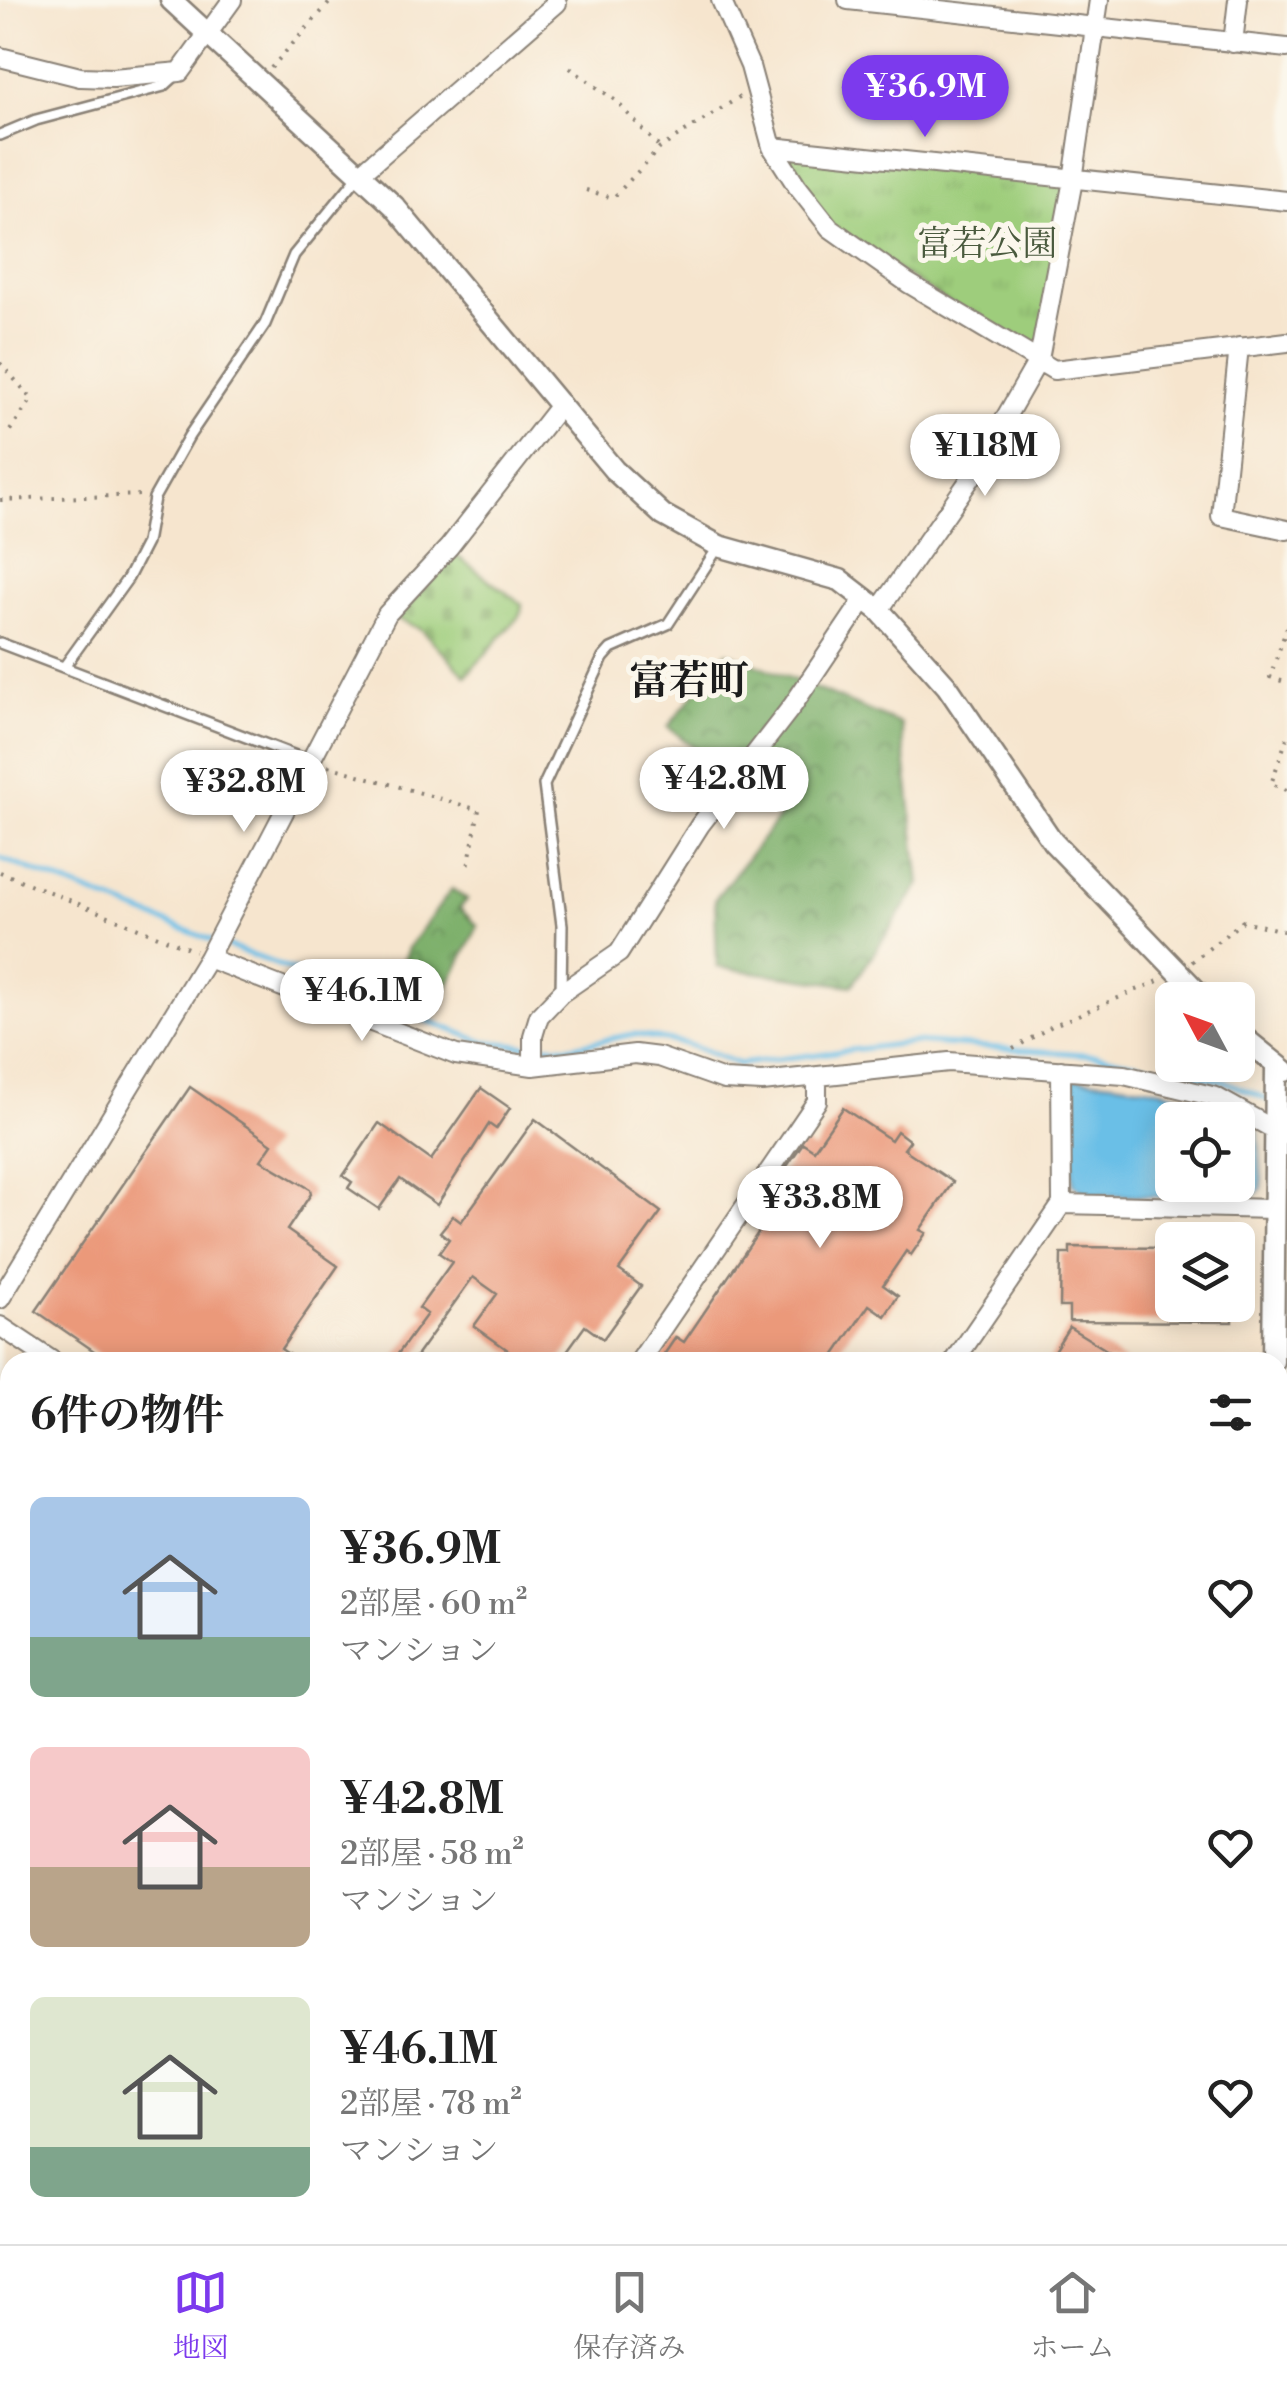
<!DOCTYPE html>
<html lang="ja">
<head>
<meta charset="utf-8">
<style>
  body { margin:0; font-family:"Libre Bodoni","Noto Serif JP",serif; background:#f2f2f2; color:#222; height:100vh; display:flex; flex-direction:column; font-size:38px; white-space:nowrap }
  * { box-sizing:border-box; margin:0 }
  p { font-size:32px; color:#767676 }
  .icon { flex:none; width:55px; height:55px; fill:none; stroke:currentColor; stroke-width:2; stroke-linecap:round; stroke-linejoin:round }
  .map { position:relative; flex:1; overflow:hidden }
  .drawer { position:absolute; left:0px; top:1352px; width:1288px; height:892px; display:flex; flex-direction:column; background:#fff; border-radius:30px 30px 0 0; box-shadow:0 5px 25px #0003 }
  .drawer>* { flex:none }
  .needle { width:65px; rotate:311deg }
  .tools { position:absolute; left:1155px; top:982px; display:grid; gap:20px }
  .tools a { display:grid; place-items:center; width:100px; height:100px; border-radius:15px; background:#fff; box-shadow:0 5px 25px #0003; font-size:50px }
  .price { position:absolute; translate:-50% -85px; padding:0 22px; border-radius:35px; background:#fff; color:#222; font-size:32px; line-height:65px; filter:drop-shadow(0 2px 5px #0008) }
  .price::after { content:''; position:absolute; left:50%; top:60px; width:30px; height:22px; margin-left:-15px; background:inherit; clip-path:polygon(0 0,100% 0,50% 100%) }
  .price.active { background:#7c3aed; color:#fff }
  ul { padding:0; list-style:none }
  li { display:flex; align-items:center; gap:30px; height:250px; padding:0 30px }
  li span { display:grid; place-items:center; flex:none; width:280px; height:200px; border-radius:15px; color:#555 }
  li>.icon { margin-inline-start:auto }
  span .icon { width:120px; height:120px; fill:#fffc; stroke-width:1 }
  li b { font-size:42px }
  h2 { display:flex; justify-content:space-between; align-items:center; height:120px; padding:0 30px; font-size:42px }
  .tabs { display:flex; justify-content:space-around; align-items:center; height:140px; border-top:2px solid #e0e0e0; background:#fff; font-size:28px; color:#767676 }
  .tabs a { display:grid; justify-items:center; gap:5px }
  .tabs .active { color:#7c3aed }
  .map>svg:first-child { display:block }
  .forest { fill:url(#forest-crowns); stroke:#4d6644; stroke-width:2.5 }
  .cemetery { fill:url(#cemetery-stones); stroke:#5d744c; stroke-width:2.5 }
  .park { fill:url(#park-tufts); stroke:#5d744c; stroke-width:2.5 }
  .water { fill:#6bbfe7; stroke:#446e82; stroke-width:2.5; fill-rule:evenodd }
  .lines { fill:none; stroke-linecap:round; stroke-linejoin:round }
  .stream { stroke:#6bbfe7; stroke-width:5 }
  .building { fill:#eb997a }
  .service-casing { stroke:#898075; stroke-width:14 }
  .minor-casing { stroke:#898075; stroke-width:22 }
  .tertiary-casing { stroke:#898075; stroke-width:25 }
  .trunk-casing { stroke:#898075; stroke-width:32 }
  .path { stroke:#898075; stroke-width:4; stroke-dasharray:2.5 8; stroke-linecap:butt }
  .service { stroke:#fff; stroke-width:9 }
  .minor { stroke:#fff; stroke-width:18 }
  .tertiary { stroke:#fff; stroke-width:20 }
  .trunk { stroke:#f9bc89; stroke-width:28 }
  .labels { text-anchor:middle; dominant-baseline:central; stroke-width:10; stroke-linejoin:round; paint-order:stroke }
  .park-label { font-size:35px; fill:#4a5a3e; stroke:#fbf7ec }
  .quarter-label { font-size:40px; font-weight:bold; fill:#1c1c1c; stroke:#fbf7ec }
</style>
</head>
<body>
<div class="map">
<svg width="1287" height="2244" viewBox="0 0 1287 2244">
  <defs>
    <pattern id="forest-crowns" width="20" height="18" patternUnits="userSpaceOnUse" patternTransform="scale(2.5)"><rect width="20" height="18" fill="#7eb06c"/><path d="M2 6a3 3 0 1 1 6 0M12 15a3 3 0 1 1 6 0" fill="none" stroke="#668e58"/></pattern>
    <pattern id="cemetery-stones" width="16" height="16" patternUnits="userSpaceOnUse" patternTransform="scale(2.5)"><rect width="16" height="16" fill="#9ecd7c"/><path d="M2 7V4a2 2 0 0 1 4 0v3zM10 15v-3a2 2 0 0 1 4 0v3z" fill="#88af6b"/></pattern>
    <pattern id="park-tufts" width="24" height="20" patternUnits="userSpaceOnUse" patternTransform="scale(2.5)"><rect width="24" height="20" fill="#9ecd7c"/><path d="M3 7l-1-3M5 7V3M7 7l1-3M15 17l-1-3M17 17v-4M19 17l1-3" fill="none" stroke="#88af6b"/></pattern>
  </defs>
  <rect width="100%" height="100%" fill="#fbf7ec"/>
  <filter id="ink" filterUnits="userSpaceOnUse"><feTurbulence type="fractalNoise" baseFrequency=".01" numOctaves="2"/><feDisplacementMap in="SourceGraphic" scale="20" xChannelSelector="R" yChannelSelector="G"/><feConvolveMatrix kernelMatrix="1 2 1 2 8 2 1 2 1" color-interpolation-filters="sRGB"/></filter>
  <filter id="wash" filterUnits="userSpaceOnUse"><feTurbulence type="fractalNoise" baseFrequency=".0048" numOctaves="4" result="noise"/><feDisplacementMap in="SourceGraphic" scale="40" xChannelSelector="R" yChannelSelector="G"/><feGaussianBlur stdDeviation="2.25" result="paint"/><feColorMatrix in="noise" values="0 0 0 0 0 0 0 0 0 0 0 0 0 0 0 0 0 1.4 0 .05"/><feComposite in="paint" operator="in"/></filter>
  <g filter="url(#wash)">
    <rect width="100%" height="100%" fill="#f6e5ce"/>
    <path class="forest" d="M727,652L901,724L920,884L852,986L717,967L715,899L781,815L668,727Z
      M452,889L467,900L459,908L478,926L434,1014L388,996L408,948Z"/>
    <path class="cemetery" d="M454,554L522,604L521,614L466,676L421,629L397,619Z"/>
    <path class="park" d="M772,147L1073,180L1039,359L830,228Z"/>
    <path class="water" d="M1073,1078C1140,1084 1202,1091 1258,1131L1262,1188L1252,1199L1087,1195L1073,1184ZM1172,1120H1238V1185H1172Z"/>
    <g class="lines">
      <path class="stream" d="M0,858L211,940
        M222,944L482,1041L528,1046
        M539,1046L569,1047L634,1034L686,1044L739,1064L915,1042L1096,1055L1224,1081L1269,1100"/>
    </g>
    <g id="blocks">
      <path class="building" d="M190,1087L272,1144L261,1160L310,1189L311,1194L287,1230L338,1266L281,1349L300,1362H110L36,1311Z
        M481,1088L510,1108L496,1129L489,1124L437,1205L400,1179L379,1209L348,1188L352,1182L343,1176L379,1123L431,1160Z
        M843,1108L891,1140L897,1131L910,1141L904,1149L953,1182L920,1230L926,1233L911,1255L906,1251L883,1285L898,1296L885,1316L869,1305L830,1362H659L676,1337L684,1342L783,1196L772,1188L803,1143L814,1150Z
        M535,1119L661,1212L619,1270L641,1286L603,1339L585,1326L559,1362H525L474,1326L497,1294L473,1277L412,1362H392L427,1314L419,1308L452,1262L439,1253L449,1239L440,1232L453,1216L461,1222Z
        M1070,1247L1172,1248V1305H1232V1322L1069,1321V1307H1060L1061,1254H1070Z
        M1069,1327L1126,1362H1047Z"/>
    </g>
  </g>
  <g filter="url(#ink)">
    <use href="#blocks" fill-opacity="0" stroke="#898075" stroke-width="2.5"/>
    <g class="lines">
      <defs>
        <path id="service" d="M0,135L36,120L164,86L174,77
          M0,643L309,761
          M64,667L128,578L146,543L154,498L189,436L265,324L294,255L360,174
          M561,993L562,925L544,785L603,658L611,649L668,624L719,546
          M248,2244L250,2235"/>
        <path id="minor" d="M721,0L750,66L772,147L797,186L830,228L908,283L1054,370L1287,342
          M848,0L1287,48
          M1233,43L1238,0
          M0,57L80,77L113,78L180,72L232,0
          M772,147L1287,201
          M360,174L557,3L555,0
          M1239,347L1221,516L1287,530
          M879,610L971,478L1039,359L1073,180L1099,0
          M208,958L456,1055L533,1066L635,1054L659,1057L724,1080L762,1082L949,1062L1124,1075L1216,1097L1275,1130
          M533,1066V1036L539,1016L561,993L619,953L700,825L793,705L865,598
          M1062,1204L1274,1209
          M0,1299L208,958L387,614L449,547L561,404
          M0,1326L54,1362
          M639,1362L817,1101V1076
          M954,1362L1062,1204L1061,1070
          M1278,1579H1287
          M1278,1743H1287
          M220,2235L231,2244
          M985,2235L999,2244
          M56,2244L61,2235
          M687,2244L693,2235
          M926,2244L932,2235"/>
        <path id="tertiary" d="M171,0L394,206L614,470L663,515L719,546L840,580L879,610L947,686L1053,842L1205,1000
          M1238,1033L1285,1071
          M1273,1362L1276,1065
          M0,1965L10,1957
          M1264,2244L1265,2235"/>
        <path id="trunk" d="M0,1811L10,1819
          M0,1844L10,1852
          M560,2235L573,2244
          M601,2235L614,2244"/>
      </defs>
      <use href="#service" class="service-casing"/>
      <use href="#minor" class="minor-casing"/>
      <use href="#tertiary" class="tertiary-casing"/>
      <use href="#trunk" class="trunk-casing"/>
      <path class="path" d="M271,68L332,0
        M570,68L616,101L660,148
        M586,190L613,198L660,148L741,96
        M0,363L32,399L9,432
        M0,500L140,495
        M1287,627L1270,677L1287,683
        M1287,738L1271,784L1287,790
        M328,766L479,810L467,872
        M0,872L195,951
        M1192,962L1243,921L1287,932
        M1013,1049L1052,1026L1163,979
        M180,2235L195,2244
        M299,2244L307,2235"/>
      <use href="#service" class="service"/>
      <use href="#minor" class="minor"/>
      <use href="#tertiary" class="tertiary"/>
      <use href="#trunk" class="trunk"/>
    </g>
  </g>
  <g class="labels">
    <g class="park-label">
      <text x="987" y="244">富若公園</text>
    </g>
    <g class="quarter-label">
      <text x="689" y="682">富若町</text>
    </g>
  </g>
</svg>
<div class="tools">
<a><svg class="needle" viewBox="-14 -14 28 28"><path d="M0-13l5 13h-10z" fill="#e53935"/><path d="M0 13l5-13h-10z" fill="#767676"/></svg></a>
<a><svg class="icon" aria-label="locate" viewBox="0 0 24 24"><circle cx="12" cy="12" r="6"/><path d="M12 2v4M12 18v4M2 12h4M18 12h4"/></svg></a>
<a><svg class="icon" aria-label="layers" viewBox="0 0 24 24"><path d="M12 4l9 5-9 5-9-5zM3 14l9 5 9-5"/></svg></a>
</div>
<b class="price active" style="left:925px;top:140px">¥36.9M</b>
<b class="price" style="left:985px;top:499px">¥118M</b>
<b class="price" style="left:724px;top:832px">¥42.8M</b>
<b class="price" style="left:244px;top:835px">¥32.8M</b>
<b class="price" style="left:362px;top:1044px">¥46.1M</b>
<b class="price" style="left:820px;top:1251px">¥33.8M</b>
<section class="drawer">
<h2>6件の物件<svg class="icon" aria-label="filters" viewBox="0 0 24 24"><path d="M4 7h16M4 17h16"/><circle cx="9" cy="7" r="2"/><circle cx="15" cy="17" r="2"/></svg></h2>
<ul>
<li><span style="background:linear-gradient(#a9c7e8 70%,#7fa58c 0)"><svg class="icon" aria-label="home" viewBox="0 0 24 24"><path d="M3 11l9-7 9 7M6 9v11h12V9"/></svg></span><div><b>¥36.9M</b><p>2部屋 · 60 m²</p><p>マンション</p></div><svg class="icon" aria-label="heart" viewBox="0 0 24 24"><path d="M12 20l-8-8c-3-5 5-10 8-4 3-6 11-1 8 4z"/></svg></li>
<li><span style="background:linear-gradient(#f6c9c9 60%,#b9a48a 0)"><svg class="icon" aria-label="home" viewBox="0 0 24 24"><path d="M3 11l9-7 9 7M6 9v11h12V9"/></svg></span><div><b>¥42.8M</b><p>2部屋 · 58 m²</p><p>マンション</p></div><svg class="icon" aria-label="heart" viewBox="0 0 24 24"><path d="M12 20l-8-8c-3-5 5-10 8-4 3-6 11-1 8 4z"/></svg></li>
<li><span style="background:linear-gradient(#dfe7d0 75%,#7fa58c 0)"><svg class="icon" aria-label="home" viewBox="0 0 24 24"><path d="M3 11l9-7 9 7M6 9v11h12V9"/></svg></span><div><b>¥46.1M</b><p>2部屋 · 78 m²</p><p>マンション</p></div><svg class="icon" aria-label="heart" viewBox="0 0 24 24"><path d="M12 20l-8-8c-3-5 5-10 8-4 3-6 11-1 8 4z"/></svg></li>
</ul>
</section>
</div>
<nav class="tabs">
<a class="active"><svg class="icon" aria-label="map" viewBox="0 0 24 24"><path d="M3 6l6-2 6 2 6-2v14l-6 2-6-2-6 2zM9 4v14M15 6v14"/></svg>地図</a>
<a><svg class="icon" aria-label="saved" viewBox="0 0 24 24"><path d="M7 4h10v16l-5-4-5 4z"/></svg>保存済み</a>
<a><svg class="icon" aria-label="home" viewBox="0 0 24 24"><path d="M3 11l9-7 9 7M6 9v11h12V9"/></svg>ホーム</a>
</nav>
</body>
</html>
